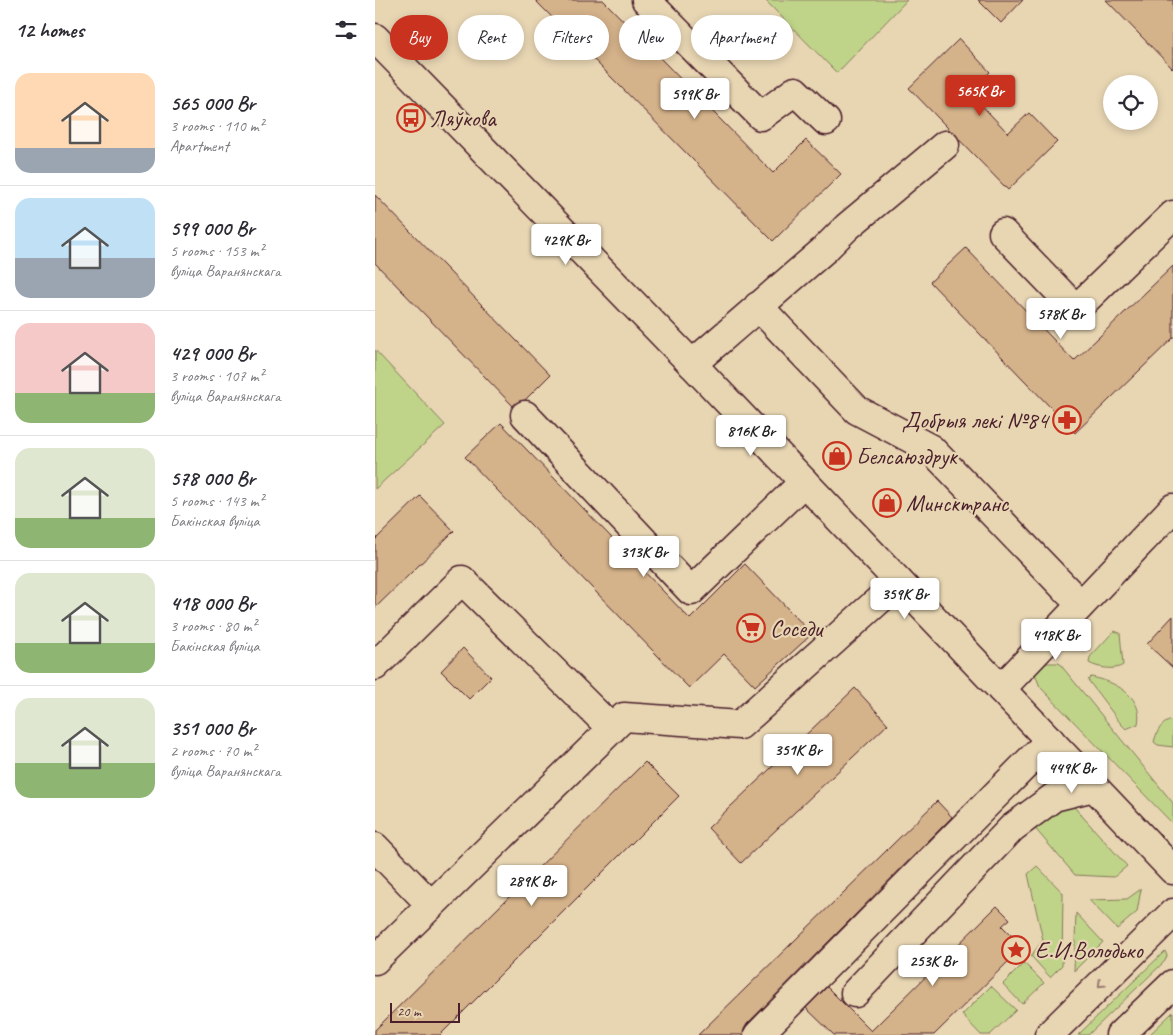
<!DOCTYPE html>
<html lang="en">
<head>
<meta charset="utf-8">
<style>
  body { margin:0; font-family:Caveat,sans-serif; background:#f2f2f3; color:#2b2b33; height:100vh; display:flex; flex-direction:column; font-size:19px; white-space:nowrap }
  * { box-sizing:border-box; margin:0 }
  p { font-size:16px; color:#7c7c81 }
  .icon { flex:none; width:28px; height:28px; fill:none; stroke:currentColor; stroke-width:2; stroke-linecap:round; stroke-linejoin:round }
  .map { position:relative; flex:1; overflow:hidden }
  .sheet { display:flex; flex-direction:column; background:#fff; width:375px }
  .sheet>* { flex:none }
  .banner { position:absolute; left:15px; top:15px; width:475px; height:45px; display:flex; gap:10px }
  .buttons { position:absolute; left:728px; top:75px; display:grid; gap:10px }
  .buttons a { display:grid; place-items:center; width:55px; height:55px; border-radius:50%; background:#fff; box-shadow:0 2px 8px #0003; font-size:25px }
  .scale { position:absolute; left:15px; bottom:12px; width:70px; box-sizing:border-box; padding-left:5px; border:2px solid #4a1f2b; border-top:0; font-size:14px; line-height:18px; white-space:nowrap; color:#4a1f2b; -webkit-text-stroke:4px #e8d6b3; paint-order:stroke }
  .price { position:absolute; translate:-50% -42px; padding:0 11px; border-radius:5px; background:#fff; color:#222; font-size:16px; line-height:32px; filter:drop-shadow(0 1px 2px #0008) }
  .price::after { content:''; position:absolute; left:50%; top:30px; width:15px; height:11px; margin-left:-8px; background:inherit; clip-path:polygon(0 0,100% 0,50% 100%) }
  .price.on { background:#c8321e; color:#fff }
  ul { padding:0; list-style:none }
  li { display:flex; align-items:center; gap:15px; height:125px; padding:0 15px }
  li+li { border-top:1px solid #e1e1e2 }
  li span { display:grid; place-items:center; flex:none; width:140px; height:100px; border-radius:15px; color:#555 }
  li>.icon { margin-inline-start:auto }
  span .icon { width:60px; height:60px; fill:#fffc; stroke-width:1 }
  li b { font-size:21px }
  h2 { display:flex; justify-content:space-between; align-items:center; height:60px; padding:0 15px; font-size:21px }
  .pill { padding:0 18px; border-radius:22px; background:#fff; box-shadow:0 2px 8px #0003; font-size:18px; line-height:45px }
  .pill.on { background:#c8321e; color:#fff }
  main { display:flex; flex:1; min-height:0 }
  .map>svg:first-child { display:block }
  .green { fill:#bfd489; stroke:#847a5a }
  .building { fill:#d4b28a; stroke:#4a1f2b }
  .lines { fill:none; stroke-linecap:round; stroke-linejoin:round }
  .minor-casing { stroke:#4a1f2b; stroke-width:31 }
  .major-casing { stroke:#4a1f2b; stroke-width:31 }
  .minor { stroke:#e8d6b3; stroke-width:28 }
  .major { stroke:#e8d6b3; stroke-width:28 }
  .oneway { stroke:#997a6f }
  .labels { text-anchor:middle; dominant-baseline:central; stroke-width:4.5; stroke-linejoin:round; paint-order:stroke }
  .poi-label { font-size:24px; fill:#4a1f2b; stroke:#e8d6b3; text-anchor:start }
</style>
</head>
<body>
<main>
<section class="sheet">
<h2>12 homes<svg class="icon" aria-label="filters" viewBox="0 0 24 24"><path d="M4 7h16M4 17h16"/><circle cx="9" cy="7" r="2"/><circle cx="15" cy="17" r="2"/></svg></h2>
<ul>
<li><span style="background:linear-gradient(#ffd9b3 75%,#9aa5b1 0)"><svg class="icon" aria-label="home" viewBox="0 0 24 24"><path d="M3 11l9-7 9 7M6 9v11h12V9"/></svg></span><div><b>565 000 Br</b><p>3 rooms · 110 m²</p><p>Apartment</p></div></li>
<li><span style="background:linear-gradient(#bfe0f5 60%,#9aa5b1 0)"><svg class="icon" aria-label="home" viewBox="0 0 24 24"><path d="M3 11l9-7 9 7M6 9v11h12V9"/></svg></span><div><b>599 000 Br</b><p>5 rooms · 153 m²</p><p>вуліца Варанянскага</p></div></li>
<li><span style="background:linear-gradient(#f6c9c9 70%,#8fb573 0)"><svg class="icon" aria-label="home" viewBox="0 0 24 24"><path d="M3 11l9-7 9 7M6 9v11h12V9"/></svg></span><div><b>429 000 Br</b><p>3 rooms · 107 m²</p><p>вуліца Варанянскага</p></div></li>
<li><span style="background:linear-gradient(#dfe7d0 70%,#8fb573 0)"><svg class="icon" aria-label="home" viewBox="0 0 24 24"><path d="M3 11l9-7 9 7M6 9v11h12V9"/></svg></span><div><b>578 000 Br</b><p>5 rooms · 143 m²</p><p>Бакінская вуліца</p></div></li>
<li><span style="background:linear-gradient(#dfe7d0 70%,#8fb573 0)"><svg class="icon" aria-label="home" viewBox="0 0 24 24"><path d="M3 11l9-7 9 7M6 9v11h12V9"/></svg></span><div><b>418 000 Br</b><p>3 rooms · 80 m²</p><p>Бакінская вуліца</p></div></li>
<li><span style="background:linear-gradient(#dfe7d0 65%,#8fb573 0)"><svg class="icon" aria-label="home" viewBox="0 0 24 24"><path d="M3 11l9-7 9 7M6 9v11h12V9"/></svg></span><div><b>351 000 Br</b><p>2 rooms · 70 m²</p><p>вуліца Варанянскага</p></div></li>
</ul>
</section>
<div class="map">
<svg width="798" height="1035" viewBox="0 0 798 1035">
  <rect width="100%" height="100%" fill="#e8d6b3"/>
  <filter id="ink" filterUnits="userSpaceOnUse"><feTurbulence type="fractalNoise" baseFrequency=".02" numOctaves="2"/><feDisplacementMap in="SourceGraphic" scale="10" xChannelSelector="R" yChannelSelector="G"/><feConvolveMatrix kernelMatrix="1 2 1 2 8 2 1 2 1" color-interpolation-filters="sRGB"/></filter>
  <g filter="url(#ink)">
    <path class="green" d="M390,0H532L462,73Z
      M0,350L70,425L0,489Z
      M739,631L745,633L748,665C740,671 723,668 714,663L715,657Z
      M672,663H684L798,803V824L665,687L660,674Z
      M716,677C739,681 769,696 763,724L751,729L746,724L713,680Z
      M798,720V747L783,745L779,742C782,731 786,722 798,720Z
      M699,807L752,866L739,877L700,875L657,825L678,808Z
      M662,866L688,893L687,965L675,977L656,956L668,940L653,874Z
      M766,889L762,912L742,929L714,900L752,899Z
      M701,913L728,942L699,971Z
      M790,951L792,956L790,961L713,1035H703Z
      M649,963L669,983L647,1004L628,984Z
      M616,986L641,1010L615,1035H606L587,1015Z
      M798,1012V1035H774Z"/>
    <path class="building" d="M160,0H228L398,173L431,140L466,174L398,241Z
      M603,0H648L626,23Z
      M731,0H798V69Z
      M584,39L615,72L594,92L633,133L654,113L682,142L633,190L534,88Z
      M0,195L175,375L150,400L138,406L0,263Z
      M591,248L699,361L798,266V338L700,433L555,282Z
      M126,423L315,619L370,564L437,634L380,686L349,654L314,688L90,457Z
      M45,496L79,531L0,608V540Z
      M798,616V668L772,644Z
      M88,648L116,677L94,699L66,671Z
      M480,688L513,724L366,863L333,828Z
      M270,762L304,796L65,1035H0V1030Z
      M562,801L577,817L372,1024L368,1035H323Z
      M622,906L635,919L627,926L648,947L559,1035H459L431,1008L452,987L496,1031Z"/>
    <g class="lines">
      <defs>
        <path id="minor" d="M271,0L386,116L420,91L451,121
          M628,233L701,309L798,215
          M383,306L482,410L556,449L706,605
          M317,364L449,250L472,227L570,145
          M150,415L316,591L429,482
          M0,666L87,580L237,729
          M626,689L798,508
          M0,847L56,905
          M0,960L249,717L365,725L524,582
          M480,993L637,828L679,797L719,787
          M383,1035L675,740"/>
        <path id="major" d="M0,38L317,364L798,870
          M674,1035L798,913
          M745,1035L798,984"/>
      </defs>
      <use href="#minor" class="minor-casing"/>
      <use href="#major" class="major-casing"/>
      <use href="#minor" class="minor"/>
      <use href="#major" class="major"/>
    </g>
    <defs><path id="oneway-chevron" d="M-2-3.5L2.5 0L-2 3.5" fill="none" stroke-width="1.6" stroke-linecap="round" stroke-linejoin="round" transform="scale(1.25)"/></defs>
    <use class="oneway" href="#oneway-chevron" transform="translate(726 984) rotate(136)"/>
  </g>
  <defs>
    <symbol id="bus-ring" viewBox="-11 -11 22 22"><circle r="9.5" fill="#e8d6b3" stroke="#c8321e" stroke-width="1.5"/><path d="M-5-6H5V4H4V6H2V4H-2V6H-4V4H-5ZM-3.5-4V0h7V-4ZM-3.5 1.2v1.5H-2V1.2ZM2 1.2v1.5H3.5V1.2Z" fill="#c8321e"/></symbol>
    <symbol id="pharmacy-ring" viewBox="-11 -11 22 22"><circle r="9.5" fill="#e8d6b3" stroke="#c8321e" stroke-width="1.5"/><path d="M-2-6h4v4h4v4h-4v4h-4v-4h-4v-4h4Z" fill="#c8321e"/></symbol>
    <symbol id="shop-ring" viewBox="-11 -11 22 22"><circle r="9.5" fill="#e8d6b3" stroke="#c8321e" stroke-width="1.5"/><path d="M-5-2.5h2.3a2.7 3.5 0 0 1 5.4 0H5L5.5 6h-11ZM-1.5-2.5h3a1.5 2.3 0 0 0-3 0Z" fill="#c8321e"/></symbol>
    <symbol id="supermarket-ring" viewBox="-11 -11 22 22"><circle r="9.5" fill="#e8d6b3" stroke="#c8321e" stroke-width="1.5"/><path d="M-6-5.5h2.5l.6 2H6L4.5 2H-2.5L-4.4-4H-6ZM-1.5 3.2a1.3 1.3 0 1 0 .1 0ZM3 3.2a1.3 1.3 0 1 0 .1 0Z" fill="#c8321e"/></symbol>
    <symbol id="sight-ring" viewBox="-11 -11 22 22"><circle r="9.5" fill="#e8d6b3" stroke="#c8321e" stroke-width="1.5"/><path d="M0-6L1.8-2.2L6-1.7L2.9 1.2L3.7 5.4L0 3.3L-3.7 5.4L-2.9 1.2L-6-1.7L-1.8-2.2Z" fill="#c8321e"/></symbol>
  </defs>
  <g fill-rule="evenodd">
    <use href="#bus-ring" x="20" y="102" width="32" height="32"/>
    <use href="#pharmacy-ring" x="676" y="404" width="32" height="32"/>
    <use href="#shop-ring" x="446" y="440" width="32" height="32"/>
    <use href="#shop-ring" x="496" y="487" width="32" height="32"/>
    <use href="#supermarket-ring" x="360" y="612" width="32" height="32"/>
    <use href="#sight-ring" x="625" y="934" width="32" height="32"/>
  </g>
  <g class="labels">
    <g class="poi-label">
      <text x="55" y="118">Ляўкова</text>
      <text x="673" y="420" text-anchor="end">Добрыя лекі №84</text>
      <text x="481" y="456">Белсаюздрук</text>
      <text x="531" y="503">Минсктранс</text>
      <text x="395" y="628">Соседи</text>
      <text x="660" y="950">Е.И.Володько</text>
    </g>
  </g>
</svg>
<div class="buttons">
<a><svg class="icon" aria-label="locate" viewBox="0 0 24 24"><circle cx="12" cy="12" r="6"/><path d="M12 2v4M12 18v4M2 12h4M18 12h4"/></svg></a>
</div>
<div class="scale">20 m</div>
<b class="price on" style="left:605px;top:117px">565K Br</b>
<b class="price" style="left:320px;top:120px">599K Br</b>
<b class="price" style="left:191px;top:266px">429K Br</b>
<b class="price" style="left:686px;top:340px">578K Br</b>
<b class="price" style="left:376px;top:457px">816K Br</b>
<b class="price" style="left:269px;top:578px">313K Br</b>
<b class="price" style="left:530px;top:620px">359K Br</b>
<b class="price" style="left:681px;top:661px">418K Br</b>
<b class="price" style="left:423px;top:776px">351K Br</b>
<b class="price" style="left:697px;top:794px">449K Br</b>
<b class="price" style="left:157px;top:907px">289K Br</b>
<b class="price" style="left:558px;top:987px">253K Br</b>
<div class="banner">
<a class="pill on">Buy</a>
<a class="pill">Rent</a>
<a class="pill">Filters</a>
<a class="pill">New</a>
<a class="pill">Apartment</a>
</div>
</div>
</main>
</body>
</html>
